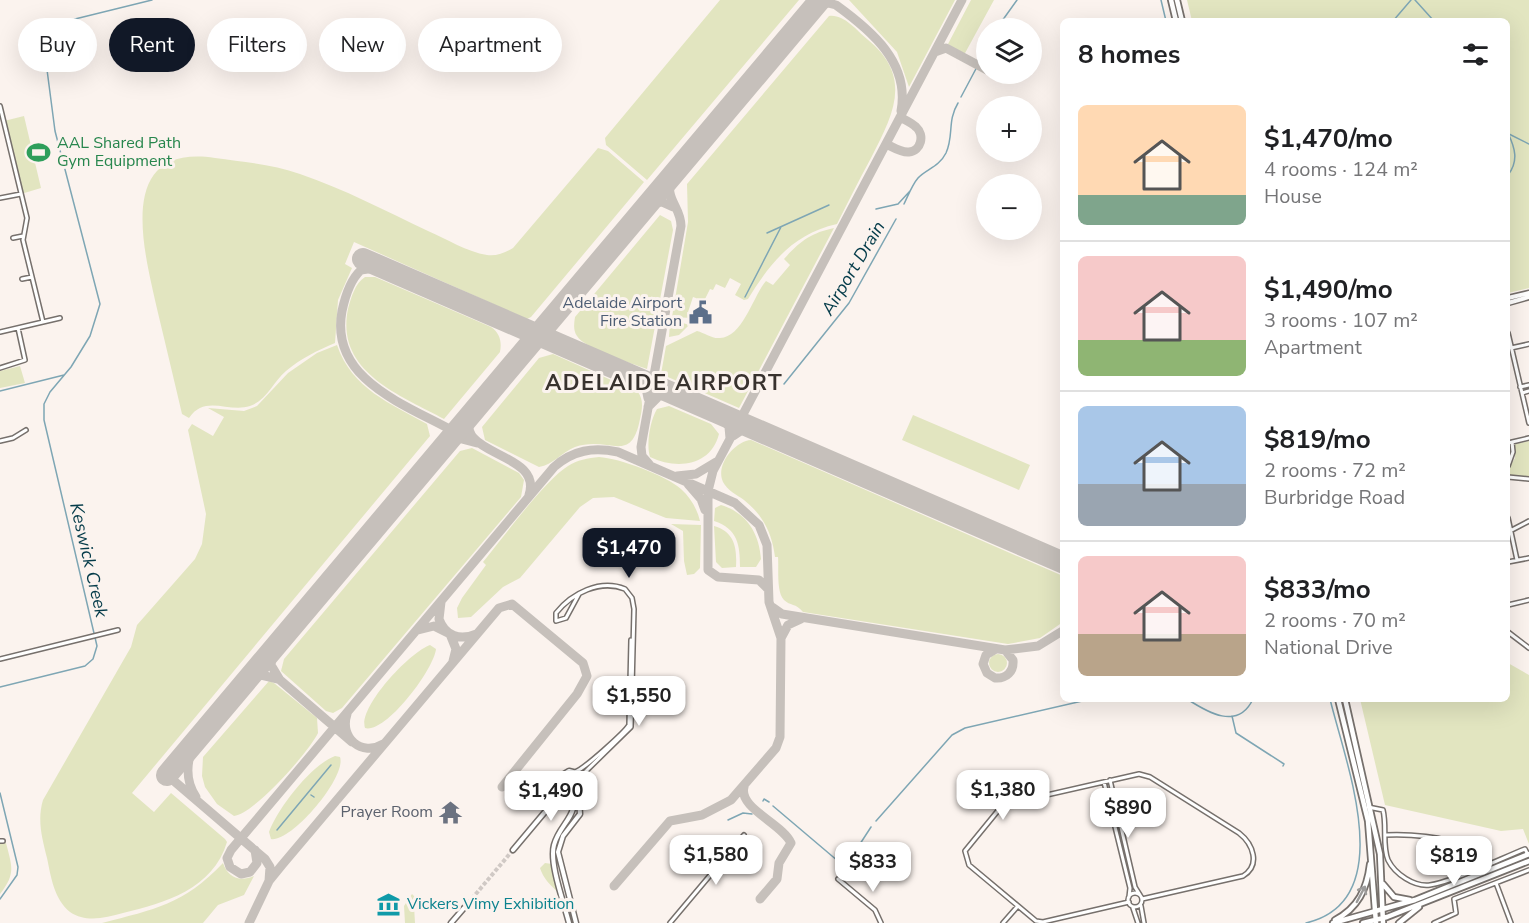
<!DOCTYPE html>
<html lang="en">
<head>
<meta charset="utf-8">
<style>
  body { margin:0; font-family:"Nunito Sans",sans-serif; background:#f2f2f2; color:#202124; height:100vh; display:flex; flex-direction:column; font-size:22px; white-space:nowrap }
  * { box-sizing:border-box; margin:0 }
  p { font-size:20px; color:#757577 }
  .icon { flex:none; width:33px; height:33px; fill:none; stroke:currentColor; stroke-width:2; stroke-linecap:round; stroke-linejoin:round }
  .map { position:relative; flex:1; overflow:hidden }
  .panel { position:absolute; left:1060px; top:18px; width:450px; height:684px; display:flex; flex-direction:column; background:#fff; border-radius:9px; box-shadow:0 6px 24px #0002 }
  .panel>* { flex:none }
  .hud { position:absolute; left:18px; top:18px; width:570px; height:54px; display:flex; gap:12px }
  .tools { position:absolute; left:976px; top:18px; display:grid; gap:12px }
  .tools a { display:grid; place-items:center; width:66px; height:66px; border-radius:50%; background:#fff; box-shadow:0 6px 24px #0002; font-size:30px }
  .price { position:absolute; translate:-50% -51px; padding:0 14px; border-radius:12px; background:#fff; color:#222; font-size:20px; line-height:39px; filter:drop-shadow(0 2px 3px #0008) }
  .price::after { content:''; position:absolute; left:50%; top:36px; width:18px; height:14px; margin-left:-9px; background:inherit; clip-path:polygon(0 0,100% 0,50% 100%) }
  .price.active { background:#111827; color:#fff }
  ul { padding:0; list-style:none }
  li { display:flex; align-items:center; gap:18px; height:150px; padding:0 18px }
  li+li { border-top:2px solid #e0e0e0 }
  li span { display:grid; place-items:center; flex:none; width:168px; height:120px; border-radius:9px; color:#555 }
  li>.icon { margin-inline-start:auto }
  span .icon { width:72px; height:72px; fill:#fffc; stroke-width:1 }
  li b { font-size:26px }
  h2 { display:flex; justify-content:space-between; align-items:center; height:72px; padding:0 18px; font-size:26px }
  .pill { padding:0 21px; border-radius:27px; background:#fff; box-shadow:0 6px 24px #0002; font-size:21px; line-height:54px }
  .pill.active { background:#111827; color:#fff }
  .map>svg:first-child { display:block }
  .green { fill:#e2e5c0 }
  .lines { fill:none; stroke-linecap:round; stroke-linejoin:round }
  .stream { stroke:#7ea6b4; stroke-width:1.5 }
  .taxiway { stroke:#c6c0bb; stroke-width:9 }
  .runway { stroke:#c6c0bb; stroke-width:22 }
  .secondary-tunnel { stroke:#d0c9c5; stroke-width:4; stroke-dasharray:4 2; stroke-linecap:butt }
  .street-casing { stroke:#76706c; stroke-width:6 }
  .secondary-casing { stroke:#76706c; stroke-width:7 }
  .primary-casing { stroke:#76706c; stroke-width:8 }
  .street { stroke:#fff; stroke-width:3 }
  .secondary { stroke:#fff; stroke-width:4 }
  .primary { stroke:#fff; stroke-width:4.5 }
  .oneway { stroke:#9c9b9a }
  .labels { text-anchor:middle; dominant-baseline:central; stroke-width:6; stroke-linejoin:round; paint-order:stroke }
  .leisure-label { font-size:16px; fill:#27864d; stroke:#fbf3ee; text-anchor:start }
  .service-label { font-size:16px; fill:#4e5e75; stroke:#fbf3ee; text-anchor:end }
  .worship-label { font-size:16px; fill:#5b616d; stroke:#fbf3ee; text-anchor:end }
  .culture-label { font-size:16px; fill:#0d838f; stroke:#fbf3ee; text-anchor:start }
  .water-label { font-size:18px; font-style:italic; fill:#043b49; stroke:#fbf3ee }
  .district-label { font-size:22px; font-weight:bold; letter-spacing:1.5px; fill:#38322e; stroke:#fbf3ee }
</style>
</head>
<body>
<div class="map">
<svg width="1529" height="923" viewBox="0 0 1529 923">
  <rect width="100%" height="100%" fill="#fbf3ee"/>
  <path class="green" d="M720,0H799L647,180L606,145L605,138Z
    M849,0H955L909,87L897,52Z
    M971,0H994L964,55L948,44Z
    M1187,0H1529V288L1508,293V21H1192Z
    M829,16C844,14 856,30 867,39C914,77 893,115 871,158C859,180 848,202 837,224C793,234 771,262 748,299L744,300L735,295L741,284L730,278L725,288L716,284L713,290L710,289L704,301L693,297L687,315L692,318L672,317L688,222L687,184Z
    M24,116L41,188L21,194L4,121Z
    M598,148L608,151L644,182L531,317L527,319L354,242L345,264L352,268L338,300L335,343C318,350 300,359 286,371C273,382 267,400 250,406C228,413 205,394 189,418L182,414C174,380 166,346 158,313C145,254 112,143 215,158C243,162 273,164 300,174C344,189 386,211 428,231C447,239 467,252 487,255C497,256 504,253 513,248Z
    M660,215L671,221L673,230L647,369C631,363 585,349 577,336C573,330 574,324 575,317Z
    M834,228L739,408L661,374L666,346L697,331C705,333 712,339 720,338C743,337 753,296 766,281L773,285L790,265L784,259C800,241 811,233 834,228Z
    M365,277H375L491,327C500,333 502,342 500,352L444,419C400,395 335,372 348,309C351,298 355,283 365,277Z
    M677,321L689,325L679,335L669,337L670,322Z
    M337,345C352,389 390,403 427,424L430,436L132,793L154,812L171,793L225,839L227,842C213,889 165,903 123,913C105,918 86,923 70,912C54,899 51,877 47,858C42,838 37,820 43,800L131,647L137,625L195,559L202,544L206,514L188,430L192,424L213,436L224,417L208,408L244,411L257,406L288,373L317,353Z
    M553,354L638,392C644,401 642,409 640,419C631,466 609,435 575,447C562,452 553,465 539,467L485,440L482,427L539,358Z
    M20,366L25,383L0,388V371Z
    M669,406L711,424L719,434C711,466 677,470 650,457C646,444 650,421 657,409Z
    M913,415L1030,465L1019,490L902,440Z
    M751,440L1063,576V622L1040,638L1008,644L803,612C796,603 790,606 784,600C776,592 779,567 778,557H775C772,533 763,515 744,500C737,495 727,490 723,482C715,465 735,441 751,440Z
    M1529,441V477L1508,475V469L1515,458V444Z
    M472,448L519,473L524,480L521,497L342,708L333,713L326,711L281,671L284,659L460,451Z
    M599,457C619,458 667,476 681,489C691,498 697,509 700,521L666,518L614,497L593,498L580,507L520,578L503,587L471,617L458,618L457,608L462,598L486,565L483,562C503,538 544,481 568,466C577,460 588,458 599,457Z
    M721,505C747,513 759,533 761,559L756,567H740C740,545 738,529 714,521L715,508Z
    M671,524L701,525L700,568L694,574L687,575L684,561L683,531Z
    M714,526C735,532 737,548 736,567L722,568L716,562Z
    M430,645L436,649C434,669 386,734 365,728C358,707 410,652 430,645Z
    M989 663a9 9 0 1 1 18 0a9 9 0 1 1-18 0Z
    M1508,663L1529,675V844L1523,829L1501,831L1385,805L1360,699H1508Z
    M269,681L274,683L317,718L318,733C309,752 254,814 234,816L217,804L205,787L202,776L203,757Z
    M335,756L340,757C347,777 291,843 271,839L269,832C278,808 311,765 335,756Z
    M6,843C12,867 16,873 0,894V844Z
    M223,863C228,878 240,882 254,876L244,895L218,905L203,923H102C155,909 183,905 223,863Z
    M545,863L552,864L560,894C550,885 543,878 540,868Z
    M412,894L417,899L414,906L415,923H405L404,906Z"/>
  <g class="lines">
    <path class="stream" d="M1161,0L1166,21
      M1415,0L1434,21
      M1393,21L1411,0
      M997,28L1017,0
      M961,97L987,48
      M1508,133C1515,148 1519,161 1508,175
      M1509,134L1529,144
      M904,204C908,196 912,185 918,178C926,169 939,167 946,153C954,136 947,121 958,103
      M876,209L898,204L910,191
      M767,233L829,205
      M745,297L781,227
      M784,384L849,303L896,219
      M0,391L64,375
      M0,687L85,666L93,659L97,646L44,420V404L50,392L71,367L90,336L100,304L55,131L46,62L47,46L57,30L75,19L152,0
      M1187,699C1207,712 1238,731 1253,699
      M1232,716L1236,733L1284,764L1283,766
      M0,793L18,867L17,875L0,899
      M311,795L314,797
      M763,801L764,799L769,802
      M773,806L845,867L871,827
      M728,820L743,813L752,814
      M876,821L952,735L965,728L1091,699
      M277,830L331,765
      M1306,923C1401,901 1345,762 1330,699"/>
    <path class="taxiway" d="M815,6L828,3L836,5C872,31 910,63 901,111
      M935,52L946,48L987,70
      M886,144C893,147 901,153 909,152C921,151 925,135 916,127C912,123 905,120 900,117
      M647,204L662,202L673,207
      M381,267L361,270C351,279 345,297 342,311C329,380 407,405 455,432
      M638,379L646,388L648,398
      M648,407L659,396L673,394
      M473,411C447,457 544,450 529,495
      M721,415L729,427L730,438
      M733,436L742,430H754
      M443,446L458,438L477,443
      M649,464L642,456L641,447L681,226C681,205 662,199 673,174
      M677,476L696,474L716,462
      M688,484L701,499L705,510
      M768,589L759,580L718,577L708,570V491L713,471L962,0
      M441,602L439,619C445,636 460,641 476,634
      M772,607L782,614L1005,650L1038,646L1064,630
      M418,630L434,626L450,634L456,649L453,661
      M781,638L788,625L801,619
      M273,648L271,665L280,680L352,742
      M996,649L986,655L983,664L987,673L995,678C1006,679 1014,672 1013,660L1005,650
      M247,680L261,675L278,679
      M347,714C339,738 362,757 383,744
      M167,775L265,859L270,867L269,881
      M744,787C738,808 783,824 791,843L779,863L777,879L760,899
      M196,797C184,779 187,758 196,740
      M255,850L257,863L250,872L241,874L230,867L227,858L231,850L554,467C573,450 593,447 618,452L735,503L759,525L767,545L769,602L781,638L780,737L776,748L731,800L702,815L670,821L614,886
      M249,923L269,881L282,865L499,608L512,604L583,663L587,676L577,694L502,787"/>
    <path class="runway" d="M363,259L1064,563
      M167,775L820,0"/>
    <path class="secondary-tunnel" d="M464,908L513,850"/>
    <defs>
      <path id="street" d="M0,106L27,218L23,240L43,322
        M0,198L21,194
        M13,238L23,236
        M22,279L32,277
        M0,332L60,318
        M1508,333L1529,423
        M1511,348L1529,344
        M0,368L25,360L18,328
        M1520,387L1529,385
        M1522,393L1529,391
        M0,441L13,438L26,430
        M1508,443L1529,438
        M1508,466L1513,452L1512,442
        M1508,477L1529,479
        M1508,518L1517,560
        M1510,531L1529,521
        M1508,562L1529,558
        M579,594L566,618L556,621V613C572,593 600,579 625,589L632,598L634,609L631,727L580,777
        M1508,605L1529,600
        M1508,632L1529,648
        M0,659L118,630
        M575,772C584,769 625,732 629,725L631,640
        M1110,780L1135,887L1140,895
        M1104,782L1130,888L1129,897
        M1368,807L1383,810C1387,826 1382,845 1388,860C1395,874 1414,887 1430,885C1453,882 1502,858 1525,849L1528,855
        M1386,835C1407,834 1445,836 1463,847C1470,852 1473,860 1476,868
        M0,841H3
        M838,879L875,910L881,923
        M1496,883L1511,923
        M1128 900a7 7 0 1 1 14 0a7 7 0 1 1-14 0Z
        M1129,902L1043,922L1036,921L969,865L965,851L1001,807L1007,804L1139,774L1150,777L1239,833C1253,844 1261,865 1243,876L1142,899
        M1141,906L1144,923
        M1133,908L1138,923
        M670,923L744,835
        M1003,923L1017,907
        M1434,923L1456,913L1454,899L1529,870"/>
      <path id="secondary" d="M1508,298L1529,293
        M1508,303L1529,297
        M513,850L555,800L564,774L569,771L577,773L580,780L578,786L580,814L563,836L558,852L576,923
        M451,923L464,908
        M569,923C564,903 549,863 554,845C560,822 582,815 570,790"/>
      <path id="primary" d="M1171,0L1176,21
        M1177,0L1182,21
        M1338,699L1368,821L1376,923
        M1345,699L1380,854L1383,923
        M1383,884L1394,897L1410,900
        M1335,920C1358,908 1367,889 1370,864
        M1333,923L1415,900L1529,854
        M1363,923L1387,917L1529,861
        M1399,923L1419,907"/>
    </defs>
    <use href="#street" class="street-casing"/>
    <use href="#secondary" class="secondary-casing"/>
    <use href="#primary" class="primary-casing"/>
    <use href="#street" class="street"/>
    <use href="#secondary" class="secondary"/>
    <use href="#primary" class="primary"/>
  </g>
  <defs><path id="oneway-shaft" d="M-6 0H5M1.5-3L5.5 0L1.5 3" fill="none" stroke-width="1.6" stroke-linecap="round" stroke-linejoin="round" transform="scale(1.5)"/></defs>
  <use class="oneway" href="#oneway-shaft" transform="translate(1361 894) rotate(-62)"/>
  <defs>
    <symbol id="stadium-bare" viewBox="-9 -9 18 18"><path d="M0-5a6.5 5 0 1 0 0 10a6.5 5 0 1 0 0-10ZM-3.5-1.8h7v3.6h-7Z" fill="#2e9e5b" stroke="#fbf3ee" stroke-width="2.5" paint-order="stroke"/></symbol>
    <symbol id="civic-bare" viewBox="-9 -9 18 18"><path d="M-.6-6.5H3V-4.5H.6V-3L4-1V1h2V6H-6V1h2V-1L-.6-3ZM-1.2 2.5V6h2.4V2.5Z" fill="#5c6f8a" stroke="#fbf3ee" stroke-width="2.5" paint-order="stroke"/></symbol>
    <symbol id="temple-bare" viewBox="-9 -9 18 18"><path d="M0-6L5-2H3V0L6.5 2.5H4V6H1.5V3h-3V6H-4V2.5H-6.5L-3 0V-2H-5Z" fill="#6b7280" stroke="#fbf3ee" stroke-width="2.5" paint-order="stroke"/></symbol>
    <symbol id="museum-bare" viewBox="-9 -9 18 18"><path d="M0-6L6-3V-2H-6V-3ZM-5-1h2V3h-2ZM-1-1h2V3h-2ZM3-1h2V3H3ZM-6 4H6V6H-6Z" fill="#0f9aa8" stroke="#fbf3ee" stroke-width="2.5" paint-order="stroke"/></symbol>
  </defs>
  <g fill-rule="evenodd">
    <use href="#stadium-bare" x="22" y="136" width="33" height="33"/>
    <use href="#civic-bare" x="684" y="296" width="33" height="33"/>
    <use href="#temple-bare" x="434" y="796" width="33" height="33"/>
    <use href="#museum-bare" x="372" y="888" width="33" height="33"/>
  </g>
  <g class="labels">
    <g class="leisure-label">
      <text x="57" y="143">AAL Shared Path<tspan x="57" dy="18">Gym Equipment</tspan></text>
    </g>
    <g class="service-label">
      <text x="682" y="303">Adelaide Airport<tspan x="682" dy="18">Fire Station</tspan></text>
    </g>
    <g class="worship-label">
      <text x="433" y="812">Prayer Room</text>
    </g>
    <g class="culture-label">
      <text x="407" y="904">Vickers Vimy Exhibition</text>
    </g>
    <g class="water-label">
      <text transform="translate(853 268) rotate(-59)">Airport Drain</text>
      <text transform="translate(89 560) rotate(77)">Keswick Creek</text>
    </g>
    <g class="district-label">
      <text x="664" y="383">ADELAIDE AIRPORT</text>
    </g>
  </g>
</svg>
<div class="tools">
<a><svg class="icon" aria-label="layers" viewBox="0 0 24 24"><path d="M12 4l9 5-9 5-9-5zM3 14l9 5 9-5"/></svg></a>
<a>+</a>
<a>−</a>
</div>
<b class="price active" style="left:629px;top:579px">$1,470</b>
<b class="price" style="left:639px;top:727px">$1,550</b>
<b class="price" style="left:1003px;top:821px">$1,380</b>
<b class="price" style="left:551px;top:822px">$1,490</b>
<b class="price" style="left:1128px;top:839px">$890</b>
<b class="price" style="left:716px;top:886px">$1,580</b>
<b class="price" style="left:1454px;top:887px">$819</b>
<b class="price" style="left:873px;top:893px">$833</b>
<div class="hud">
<a class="pill">Buy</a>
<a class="pill active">Rent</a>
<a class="pill">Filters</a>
<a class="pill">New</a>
<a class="pill">Apartment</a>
</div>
<section class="panel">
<h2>8 homes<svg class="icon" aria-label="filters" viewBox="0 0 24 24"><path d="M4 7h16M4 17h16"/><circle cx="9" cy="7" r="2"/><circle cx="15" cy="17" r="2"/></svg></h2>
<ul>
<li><span style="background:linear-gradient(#ffd9b3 75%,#7fa58c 0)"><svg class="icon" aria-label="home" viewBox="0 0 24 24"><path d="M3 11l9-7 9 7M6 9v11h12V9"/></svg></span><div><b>$1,470/mo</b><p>4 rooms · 124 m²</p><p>House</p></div></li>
<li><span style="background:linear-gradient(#f6c9c9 70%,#8fb573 0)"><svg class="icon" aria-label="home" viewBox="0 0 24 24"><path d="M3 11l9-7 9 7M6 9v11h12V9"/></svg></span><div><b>$1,490/mo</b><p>3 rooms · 107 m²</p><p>Apartment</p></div></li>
<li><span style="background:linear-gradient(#a9c7e8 65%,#9aa5b1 0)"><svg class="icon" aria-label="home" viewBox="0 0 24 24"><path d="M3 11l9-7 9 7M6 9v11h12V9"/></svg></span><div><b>$819/mo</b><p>2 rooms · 72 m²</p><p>Burbridge Road</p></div></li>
<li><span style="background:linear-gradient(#f6c9c9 65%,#b9a48a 0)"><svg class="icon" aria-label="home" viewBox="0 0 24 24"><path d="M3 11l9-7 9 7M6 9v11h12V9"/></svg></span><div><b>$833/mo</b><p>2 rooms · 70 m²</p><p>National Drive</p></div></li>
</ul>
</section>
</div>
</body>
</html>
